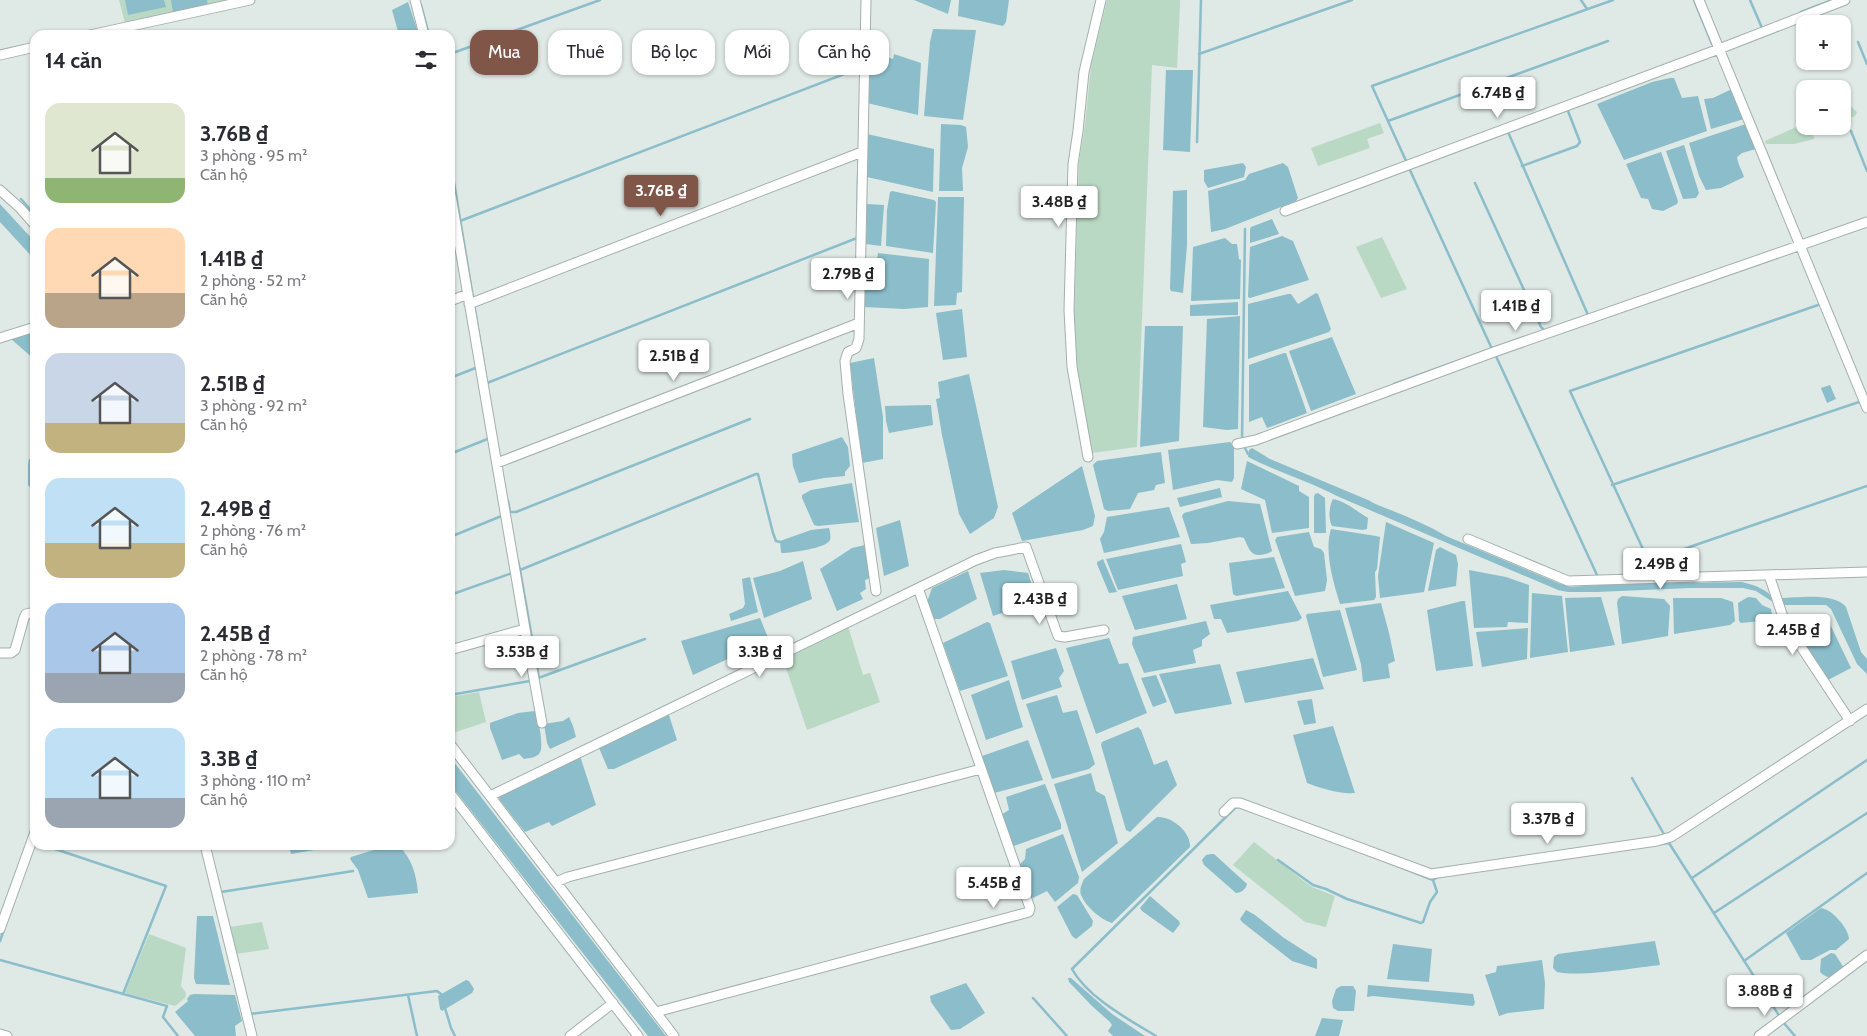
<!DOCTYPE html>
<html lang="vi">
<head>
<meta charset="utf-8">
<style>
  body { margin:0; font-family:Cabin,sans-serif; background:#f7f7f7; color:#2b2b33; height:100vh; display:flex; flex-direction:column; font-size:19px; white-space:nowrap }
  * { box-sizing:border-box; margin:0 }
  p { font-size:16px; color:#7c7c81 }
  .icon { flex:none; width:28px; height:28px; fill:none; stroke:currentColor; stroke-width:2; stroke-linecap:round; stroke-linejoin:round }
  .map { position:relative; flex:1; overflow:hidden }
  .details { position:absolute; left:30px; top:30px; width:425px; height:820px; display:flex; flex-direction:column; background:#fff; border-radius:15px; box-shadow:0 1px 4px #0004 }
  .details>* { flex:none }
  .hud { position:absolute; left:470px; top:30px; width:475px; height:45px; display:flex; gap:10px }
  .buttons { position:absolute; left:1796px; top:15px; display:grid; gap:10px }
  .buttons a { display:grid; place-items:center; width:55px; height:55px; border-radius:10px; background:#fff; box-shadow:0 1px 4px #0004; font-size:25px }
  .price { position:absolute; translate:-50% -42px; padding:0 11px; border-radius:5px; background:#fff; color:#222; font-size:16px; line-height:32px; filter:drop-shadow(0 1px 2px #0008) }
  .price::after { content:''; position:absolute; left:50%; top:30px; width:15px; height:11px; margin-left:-8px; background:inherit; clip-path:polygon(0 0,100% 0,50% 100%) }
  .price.current { background:#7f5648; color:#fff }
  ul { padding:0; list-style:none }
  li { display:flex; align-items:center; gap:15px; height:125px; padding:0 15px }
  li span { display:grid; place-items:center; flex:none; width:140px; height:100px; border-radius:15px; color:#555 }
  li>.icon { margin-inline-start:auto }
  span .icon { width:60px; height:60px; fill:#fffc; stroke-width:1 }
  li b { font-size:21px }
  h2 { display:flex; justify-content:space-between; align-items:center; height:60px; padding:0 15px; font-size:21px }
  .chip { padding:0 18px; border-radius:15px; background:#fff; box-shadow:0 1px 4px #0004; font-size:18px; line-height:45px }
  .chip.current { background:#7f5648; color:#fff }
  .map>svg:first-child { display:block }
  .green { fill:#bad9c4 }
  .water { fill:#8bbdca }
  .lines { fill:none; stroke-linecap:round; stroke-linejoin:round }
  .stream { stroke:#8bbdca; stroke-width:2.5 }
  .street-casing { stroke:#a3b0ac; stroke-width:11 }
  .street { stroke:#fff; stroke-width:9 }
</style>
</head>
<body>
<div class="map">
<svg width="1867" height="1036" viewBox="0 0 1867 1036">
  <rect width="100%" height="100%" fill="#dfe9e5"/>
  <path class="green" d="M119,0H232L125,23Z
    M1107,0H1180V5L1177,68L1152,65L1137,447L1092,453L1078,375L1074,316L1079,162L1085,124L1091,66Z
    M1846,102L1857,112L1855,116L1843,121V105Z
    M1380,123L1384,133L1367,139L1370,148L1318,166L1311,148Z
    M1805,123V126H1831L1813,134L1814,139L1794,144H1766L1765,141Z
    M1382,237L1407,289L1381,298L1356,247Z
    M848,626L863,675L870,673L880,702L807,730L783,659Z
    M479,692L486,722L450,734V697Z
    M1254,842L1301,879L1312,887L1335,896L1326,927L1305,922L1233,865Z
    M262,922L269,949L236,954L230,927Z
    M149,934L186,948L181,986L186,993L185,998L175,1006L125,993Z"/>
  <path class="water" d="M125,0H164L166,7L128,15Z
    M171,0H207L208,5L173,13Z
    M914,0H951L948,14Z
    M959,0H1009L1006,22L1003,26L958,16Z
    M408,2L419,35H399L392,10Z
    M933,29L976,30L963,120L924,116L930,42Z
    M870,52L893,59L894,54L921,63L918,115L867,103L870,69L869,55Z
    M1166,70H1193L1190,152L1163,150Z
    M1670,78H1674L1682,98L1698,96L1707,131L1624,160L1597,104L1652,82Z
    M1732,89L1744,119L1711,129L1704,99L1713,98Z
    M941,124L961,125L966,127L968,147L962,168L963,191H939Z
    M1746,124L1756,149L1742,153L1737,157C1738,165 1742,170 1744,177L1721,188L1706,190L1699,176L1689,143Z
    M867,134L934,149L933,192L867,177Z
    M1684,145L1699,193L1696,198L1683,199L1666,151Z
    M1661,152L1678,201L1677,204L1663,211L1652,209L1648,199L1641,198L1626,164Z
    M1243,163L1246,167L1244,177L1208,188L1204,181V170Z
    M1283,163L1288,167L1298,198L1296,201L1225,229L1211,232L1208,191L1245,180L1249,174Z
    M1187,190V245L1183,293L1171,291L1170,289L1173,191Z
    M892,191L934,200L936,202L933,253L886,246L887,210L890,192Z
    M938,197H964L962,292L957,293L956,305L934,306Z
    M0,204L35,242V260L0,222Z
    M867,204L884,205L881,246L866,244Z
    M1272,219L1279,234L1250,243V229L1251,227Z
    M1282,236L1293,241L1309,280L1250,298L1248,297L1250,247Z
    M1225,238L1232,244H1237L1239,259L1241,260L1240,299L1191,301L1193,247Z
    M878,253L929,259L928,307L904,309L864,307L863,269L876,268Z
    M1316,293L1318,294L1331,329L1329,332L1248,359V304L1288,294H1291L1298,304Z
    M1238,302V315L1190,316V305Z
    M962,309L967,357L943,360L936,313Z
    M1240,316L1238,429L1227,430L1203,427L1207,319Z
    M1145,326H1183L1179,441L1140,447Z
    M35,330V360L10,338Z
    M1332,337L1356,394L1311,411L1289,351Z
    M1284,353H1286L1307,413L1267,428L1262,417L1249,422V365Z
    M874,358L883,417V459L862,463L850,363Z
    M969,374L998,507L994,518L970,534L959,514L942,435L936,399L940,398L938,382Z
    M1830,385L1836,399L1827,403L1821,388Z
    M931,405L933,425L889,433L886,421L885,406Z
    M842,437L848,447L850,466L845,472V476L824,478L799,483L793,466L792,454Z
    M1230,442L1234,446V478L1232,482L1217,480L1173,490L1168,450Z
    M1252,448L1270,459L1368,500C1376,505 1384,507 1393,511C1411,518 1429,526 1446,536L1558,583L1570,587L1614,584L1741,582C1755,585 1771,590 1776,604L1756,591L1743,588H1691L1596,592H1568L1558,590L1339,497C1309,481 1277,472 1248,457L1249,450Z
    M1161,452L1165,483L1156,485L1154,490L1138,493L1130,509L1108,511L1104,509L1093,465L1097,461Z
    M29,459L34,460L35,463V493L28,485V464Z
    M1247,461L1299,486V491L1309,497V528L1272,533L1265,500L1241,489Z
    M1082,466L1095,516L1093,526L1083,530L1022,541L1012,513Z
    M852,483L859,522L818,526L814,525L802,498V495L811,490Z
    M1220,488L1222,497L1180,507L1177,498Z
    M1318,493L1325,498L1326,533H1314V497L1315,494Z
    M1333,499C1347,502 1356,511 1368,518L1367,529L1363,530L1332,526C1328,519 1329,506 1333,499Z
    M1228,501L1260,504L1272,551C1268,554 1265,554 1260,555C1250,556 1248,546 1244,538L1240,537L1208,543L1191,544L1182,516L1184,513Z
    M1169,507L1180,537L1104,553L1100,539L1104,532L1107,517Z
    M900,520L909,566L884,576L876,528Z
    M1386,522L1434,543L1424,592L1380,598L1378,576Z
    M829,528C830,531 831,537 830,540C827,548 791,553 782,553L781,552L780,541L811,530Z
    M1331,529L1376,536L1380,537L1377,569L1375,572L1376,597L1374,600L1340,604C1333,582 1324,551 1331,529Z
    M1309,532L1314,547L1321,549L1324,553L1327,580L1325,591L1295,596L1275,540L1277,537Z
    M1181,544L1186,562L1181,564L1183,576L1118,590L1106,559Z
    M865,545L870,578L865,580L866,589L860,593L863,599L837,611L820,569L852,548Z
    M1440,547L1456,555L1458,564L1456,586L1428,591L1436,550Z
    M1274,557L1285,588L1236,596L1233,594L1229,563Z
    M1103,559L1117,592L1109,593L1097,564V562Z
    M803,561L812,599L764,618L753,578L780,571Z
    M1004,570L1028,573L1037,601L993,616L980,573Z
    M1469,570L1506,577L1529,585L1528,623L1508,622L1507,627L1474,628Z
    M968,571L977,599L940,619H934L927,602L932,588Z
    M750,577L758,612L731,621L729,614L743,608L745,604L742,579Z
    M1177,584L1187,619L1135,630L1122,596Z
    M1288,591L1302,618L1298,621L1227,633L1221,619H1214L1210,605Z
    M1532,593L1562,596L1568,652L1530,658Z
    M1622,596L1664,599L1670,606L1668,636L1622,644L1617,603L1618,599Z
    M1601,597L1615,645L1570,652L1565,598Z
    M1748,597L1756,598L1762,605L1771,609L1772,615L1771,620L1741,623L1739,621L1738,603Z
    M1673,598H1721L1733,602L1735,621L1730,625L1674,634Z
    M1780,598C1799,598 1833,592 1846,607L1861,652L1867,659V674L1857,664L1831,609L1826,605H1785L1783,604Z
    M1462,601H1465L1473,666L1436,671L1427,610Z
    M1381,603L1389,633L1395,661L1388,664L1390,678L1363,682L1361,664L1345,608Z
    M1340,610L1357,670L1323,677L1306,616L1307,614Z
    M760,618L769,640L693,675L681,641Z
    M1827,618L1851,668L1828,680L1797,632L1794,625Z
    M1206,621L1210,634L1202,640V646L1193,650L1196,663L1144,673L1132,644L1133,637Z
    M987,622L990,623L1008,676L960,691L943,643Z
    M1528,628L1527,659L1482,667L1476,632Z
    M1109,638L1119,664L1128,663L1147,713L1096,734L1066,648Z
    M1056,648L1064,671L1059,678L1062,687L1022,700L1011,661Z
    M1313,658L1324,689L1245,703L1236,672Z
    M1220,664L1232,704L1175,714L1159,674Z
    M1156,675L1167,702L1153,707L1141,678Z
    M1009,680L1023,727L986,740L971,695Z
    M1057,695L1063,713L1077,710L1095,764L1089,769L1052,779L1026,704Z
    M1312,699L1316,723L1304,725L1297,701Z
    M535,711C538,717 545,748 539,754C535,758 529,758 524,759L519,754L502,760L490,728V723L518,713Z
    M667,715H669L677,740L675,741L614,769H608L599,748V746Z
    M569,717L573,726L576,737L550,749L547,743L544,724L563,721Z
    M1333,726L1355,793C1338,794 1323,789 1307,783L1293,735Z
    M1138,727L1141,730L1154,765L1167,760L1177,785L1130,832L1126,830L1101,745L1102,742Z
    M1028,740L1043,780L994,793L982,756Z
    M580,756L596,805L552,826L549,822L525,832L499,799L500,795Z
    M450,757L666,1036H648L450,784Z
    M1091,773L1096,791L1105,796L1118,843L1082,872L1054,784Z
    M1045,784L1061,824V829L1014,846L1001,815L1009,810L1006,797Z
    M1157,817C1172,816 1191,832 1190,847L1112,923C1100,919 1086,907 1081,895C1079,889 1082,884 1084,879Z
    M1063,834L1079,877L1078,883L1055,902L1047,891L1033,898L1030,895L1019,865L1025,859L1026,849Z
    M289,845H331V847L291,854Z
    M390,845H398C412,859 416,873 418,893L368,898L358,870L350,859L351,857Z
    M1211,854H1214L1247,884C1246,889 1241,893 1236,893L1204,865L1202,860L1206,855Z
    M1073,894L1077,895L1093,921L1092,926L1076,939L1072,936L1057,907Z
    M1150,896L1179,921L1180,924L1173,933L1142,911L1140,908Z
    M1821,908C1832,909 1849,929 1849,939L1836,950H1830L1811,960H1801L1786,933Z
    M1246,910L1255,915L1284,938L1317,959V969L1292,961L1242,922L1240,919Z
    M197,916H213L230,985L196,984L194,978Z
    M1655,941L1660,965C1632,968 1583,977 1557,972L1553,968L1554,957L1558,954Z
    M1393,944L1432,949L1429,982L1387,979Z
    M1831,953L1835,954L1844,968C1834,975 1830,982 1820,972L1821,959Z
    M1542,960L1545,983L1544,1009L1508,1013L1499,1016L1485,975L1496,972L1497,966Z
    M1068,978H1071L1112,1014L1145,1036H1113L1108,1031L1112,1025L1110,1022L1092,1006L1069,982Z
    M466,980L469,981L474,989L472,993L442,1011L440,1009L438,996Z
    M966,983L985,1013L960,1029L951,1030L931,1002L930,996Z
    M1368,985L1473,994L1475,1003L1473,1006L1373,996L1367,997Z
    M1341,986H1353L1356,991L1354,1011H1338L1333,1008L1332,1001L1336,989Z
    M194,994L235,995L242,1021L235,1026L236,1036H195L175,1012L188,1001L187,999L190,995Z
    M1322,1018L1343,1020L1339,1036H1315Z"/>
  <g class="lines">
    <path class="stream" d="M1581,0L1587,9
      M1694,0L1712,44
      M1750,0L1762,28
      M421,5L429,35
      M1801,12L1832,0
      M1858,42L1867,64
      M450,54L600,0
      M1199,54L1352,0
      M1388,121L1608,41
      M1851,131L1867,171
      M1508,132L1588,315
      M1197,142L1201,0
      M450,158L486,377
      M1407,163L1372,86L1613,0
      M1522,166L1577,146L1580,142L1568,111
      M1409,168L1492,349
      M1475,183L1541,327L1544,330
      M21,199L35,215
      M460,221L860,68
      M857,248L858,176
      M1495,354L1597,575
      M450,378L478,367
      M487,383L857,238
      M1394,384L1524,337
      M1242,440L1245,229
      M1244,446L1248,454
      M450,454L490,438
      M1612,485L1859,402
      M508,501L510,512H516L750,419
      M450,537L504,515
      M518,561L520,570L756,474H758L773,533L776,541L780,542
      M1649,561L1867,486
      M520,570L539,678
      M1654,573L1570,391L1818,305
      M450,595L512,573
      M450,695L530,681L645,639
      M1632,778L1665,836
      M1669,843L1780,1017
      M1661,844L1669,843
      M43,845L166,886L123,994
      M1278,860L1313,885L1326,889L1347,899L1421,923L1423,922L1430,902L1437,892L1433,880
      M1385,861L1433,880L1438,877
      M1692,878L1867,760
      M221,892L353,871
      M1714,913L1867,813
      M0,941L4,930
      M0,960L167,1006L163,1017L178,1036
      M1744,961L1867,873
      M408,995L417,1036
      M1033,998L1067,1036
      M445,1008L451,1028L455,1036
      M249,1014L437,991L441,994
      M1783,1022L1795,1036
      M1156,1036C1128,1019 1088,998 1072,969L1235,808L1239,807"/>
    <defs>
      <path id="street" d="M415,0L424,35
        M866,0L859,339L856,348L848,352L845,361L848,394L876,591
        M1699,0L1867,408
        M90,35L250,0
        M0,55L35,47
        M0,190L20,208L35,225
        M450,190L525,629L450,650
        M1285,211L1719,49L1845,0
        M450,301L468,294
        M469,304L862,152
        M0,338L35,327
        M1237,444L1256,440L1494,352L1867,222
        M1088,457L1072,367L1069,310L1073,164L1078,131L1084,72L1101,0
        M497,463L859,323
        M1468,539L1568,581L1867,572
        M1769,575L1783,617L1788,627L1850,721
        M525,629L542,723
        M0,653H11L15,650L24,618L26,614L35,612
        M450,744L674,1036
        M450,793L638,1036
        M490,796L976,560L995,553L1026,547L1058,636L1065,637L1104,630
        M1224,812L1233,803H1240L1431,874L1657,841L1671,837L1867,709
        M205,845L252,1036
        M556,882L568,877L981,769
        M0,929L35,832
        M656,1012L1029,912L1030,908L918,588
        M0,1034L7,1036
        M570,1036L613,1003
        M1759,1036L1867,955"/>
    </defs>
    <use href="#street" class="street-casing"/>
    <use href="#street" class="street"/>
  </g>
</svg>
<div class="buttons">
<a>+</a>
<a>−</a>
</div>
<b class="price" style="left:1498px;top:119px">6.74B ₫</b>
<b class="price current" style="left:661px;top:217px">3.76B ₫</b>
<b class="price" style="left:1059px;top:228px">3.48B ₫</b>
<b class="price" style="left:848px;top:300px">2.79B ₫</b>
<b class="price" style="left:1516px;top:332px">1.41B ₫</b>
<b class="price" style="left:674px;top:382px">2.51B ₫</b>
<b class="price" style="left:1661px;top:590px">2.49B ₫</b>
<b class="price" style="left:1040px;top:625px">2.43B ₫</b>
<b class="price" style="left:1793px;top:656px">2.45B ₫</b>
<b class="price" style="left:522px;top:678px">3.53B ₫</b>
<b class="price" style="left:760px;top:678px">3.3B ₫</b>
<b class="price" style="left:1548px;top:845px">3.37B ₫</b>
<b class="price" style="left:994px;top:909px">5.45B ₫</b>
<b class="price" style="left:1765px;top:1017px">3.88B ₫</b>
<div class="hud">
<a class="chip current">Mua</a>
<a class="chip">Thuê</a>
<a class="chip">Bộ lọc</a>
<a class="chip">Mới</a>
<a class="chip">Căn hộ</a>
</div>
<section class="details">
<h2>14 căn<svg class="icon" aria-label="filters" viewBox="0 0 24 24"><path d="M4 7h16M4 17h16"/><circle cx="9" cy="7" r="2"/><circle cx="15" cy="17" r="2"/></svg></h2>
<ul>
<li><span style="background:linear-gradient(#dfe7d0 75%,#8fb573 0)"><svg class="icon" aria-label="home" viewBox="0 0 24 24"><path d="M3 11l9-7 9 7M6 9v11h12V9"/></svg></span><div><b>3.76B ₫</b><p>3 phòng · 95 m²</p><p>Căn hộ</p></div></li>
<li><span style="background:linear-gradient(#ffd9b3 65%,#b9a48a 0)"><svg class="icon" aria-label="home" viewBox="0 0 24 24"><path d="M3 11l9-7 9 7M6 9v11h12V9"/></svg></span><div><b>1.41B ₫</b><p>2 phòng · 52 m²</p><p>Căn hộ</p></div></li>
<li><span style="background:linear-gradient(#c9d6e8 70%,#c2b280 0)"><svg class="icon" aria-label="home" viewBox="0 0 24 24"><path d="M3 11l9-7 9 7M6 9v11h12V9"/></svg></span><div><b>2.51B ₫</b><p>3 phòng · 92 m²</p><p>Căn hộ</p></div></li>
<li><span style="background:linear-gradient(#bfe0f5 65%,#c2b280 0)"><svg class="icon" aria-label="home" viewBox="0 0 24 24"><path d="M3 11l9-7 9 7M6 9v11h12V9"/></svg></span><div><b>2.49B ₫</b><p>2 phòng · 76 m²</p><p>Căn hộ</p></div></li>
<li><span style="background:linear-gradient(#a9c7e8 70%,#9aa5b1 0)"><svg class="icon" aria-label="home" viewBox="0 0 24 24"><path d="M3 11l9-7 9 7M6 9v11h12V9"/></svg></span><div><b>2.45B ₫</b><p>2 phòng · 78 m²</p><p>Căn hộ</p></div></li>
<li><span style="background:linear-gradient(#bfe0f5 70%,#9aa5b1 0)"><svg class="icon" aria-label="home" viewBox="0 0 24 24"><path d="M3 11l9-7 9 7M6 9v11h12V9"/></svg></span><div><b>3.3B ₫</b><p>3 phòng · 110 m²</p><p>Căn hộ</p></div></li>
</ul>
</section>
</div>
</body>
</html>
